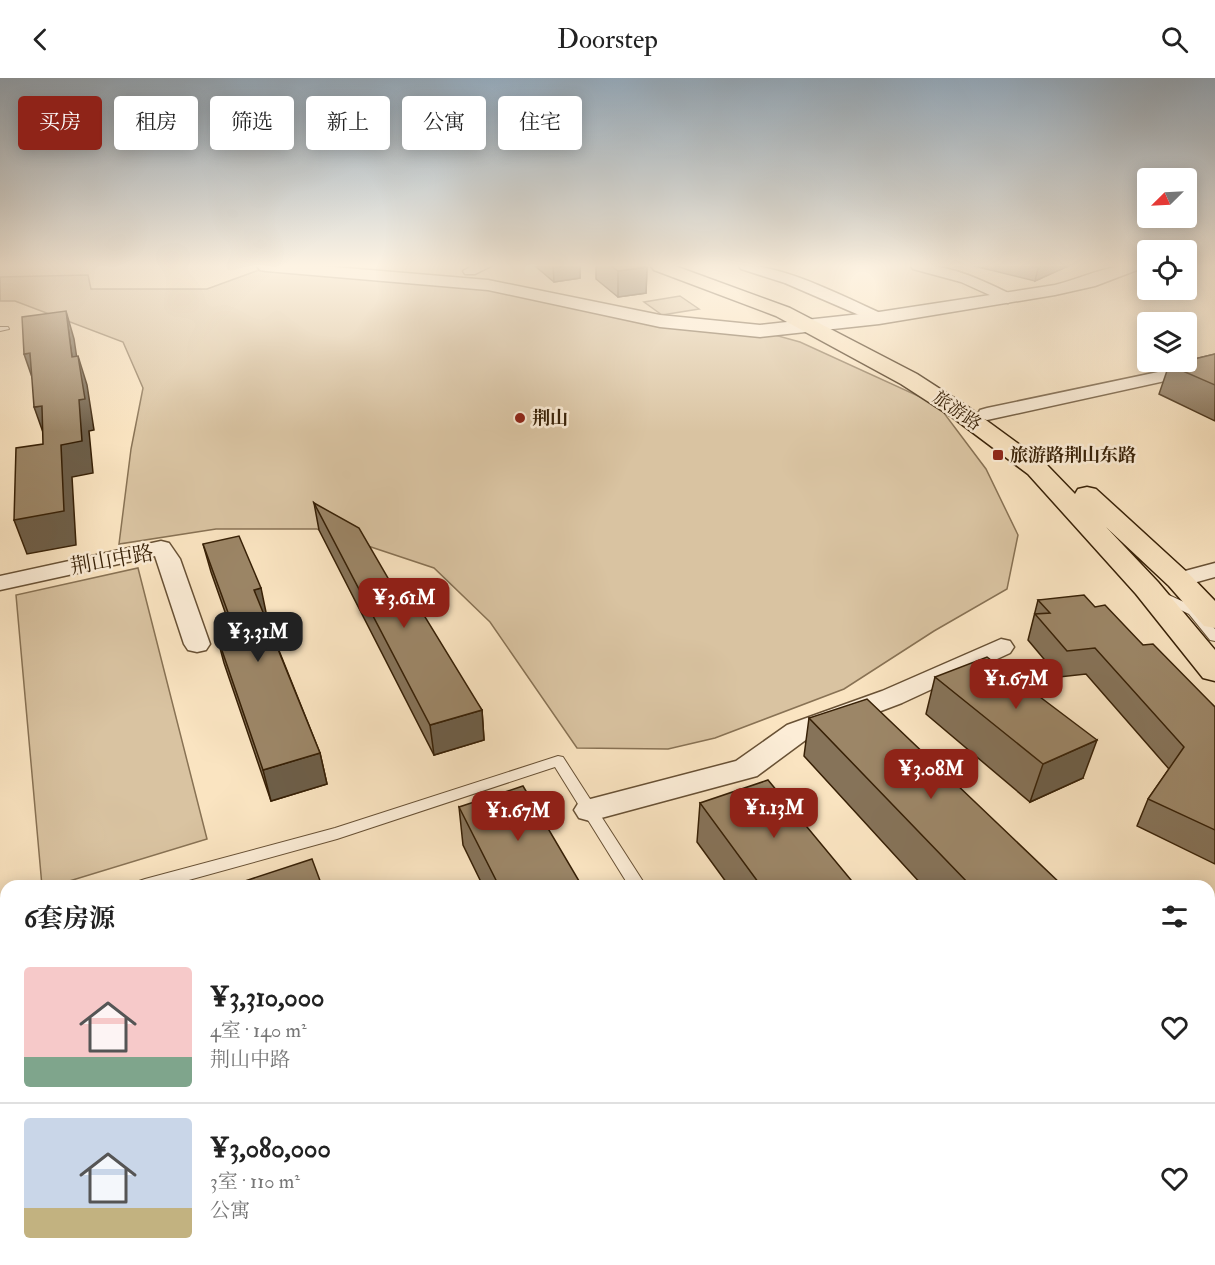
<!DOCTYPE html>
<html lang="zh">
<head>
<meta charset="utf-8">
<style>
  body { margin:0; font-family:"IM FELL Double Pica","Noto Serif SC",serif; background:#f2f2f2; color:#222; height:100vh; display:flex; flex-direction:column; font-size:22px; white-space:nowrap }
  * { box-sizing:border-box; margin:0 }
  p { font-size:20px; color:#767676 }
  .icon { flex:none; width:33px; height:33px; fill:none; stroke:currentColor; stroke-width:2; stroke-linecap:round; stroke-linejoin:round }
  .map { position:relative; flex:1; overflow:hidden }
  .details { position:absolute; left:0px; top:802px; width:1215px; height:386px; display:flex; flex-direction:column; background:#fff; border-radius:18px 18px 0 0; box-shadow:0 3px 15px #0003 }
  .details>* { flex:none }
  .banner { position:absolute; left:18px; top:18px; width:600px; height:54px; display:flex; gap:12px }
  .needle { width:39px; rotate:246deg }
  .buttons { position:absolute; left:1137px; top:90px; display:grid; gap:12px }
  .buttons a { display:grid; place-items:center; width:60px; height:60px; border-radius:6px; background:#fff; box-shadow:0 3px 15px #0003; font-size:30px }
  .price { position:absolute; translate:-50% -51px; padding:0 14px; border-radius:12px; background:#8f2418; color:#fff; font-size:20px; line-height:39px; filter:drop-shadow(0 2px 3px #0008) }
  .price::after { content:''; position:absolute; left:50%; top:36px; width:18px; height:14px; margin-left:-9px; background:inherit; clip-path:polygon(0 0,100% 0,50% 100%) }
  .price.active { background:#222; color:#fff }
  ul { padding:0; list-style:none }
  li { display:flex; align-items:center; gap:18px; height:150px; padding:0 24px }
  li+li { border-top:2px solid #e0e0e0 }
  li span { display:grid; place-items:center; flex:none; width:168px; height:120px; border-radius:6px; color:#555 }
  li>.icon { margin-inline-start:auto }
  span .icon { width:72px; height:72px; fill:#fffc; stroke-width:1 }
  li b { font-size:26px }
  h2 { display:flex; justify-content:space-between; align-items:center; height:72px; padding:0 24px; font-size:26px }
  .pill { padding:0 21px; border-radius:6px; background:#fff; box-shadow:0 3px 15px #0003; font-size:21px; line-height:54px }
  .pill.active { background:#8f2418; color:#fff }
  header { display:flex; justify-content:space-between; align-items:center; height:78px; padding:0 24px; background:#fff; font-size:27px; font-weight:600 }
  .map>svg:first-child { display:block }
  .green { fill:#d9c3a1; stroke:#887254; stroke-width:1.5 }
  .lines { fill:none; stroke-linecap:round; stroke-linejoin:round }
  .river { fill:#b8a181; fill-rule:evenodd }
  .service-casing { stroke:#685135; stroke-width:2 }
  .minor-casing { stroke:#685135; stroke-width:3 }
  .tertiary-casing { stroke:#685135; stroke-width:3 }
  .primary-casing { stroke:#372006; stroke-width:3 }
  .service { fill:#fcedd7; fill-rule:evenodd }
  .minor { fill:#fcedd7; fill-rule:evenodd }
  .tertiary { fill:#fcedd7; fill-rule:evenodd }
  .primary { fill:#fae4c1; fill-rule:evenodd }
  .wall { fill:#867359; stroke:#372006; stroke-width:1.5 }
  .shaded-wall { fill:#6d5e48; stroke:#372006; stroke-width:1.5 }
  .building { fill:#9c8667; stroke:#372006; stroke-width:1.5 }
  .poi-dot { fill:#8f2418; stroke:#fcedd7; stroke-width:2 }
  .labels { text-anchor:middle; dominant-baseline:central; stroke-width:5; stroke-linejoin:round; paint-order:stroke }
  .far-street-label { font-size:18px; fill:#372006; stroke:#fcedd7 }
  .far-poi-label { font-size:18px; font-weight:bold; fill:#372006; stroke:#fcedd7; text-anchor:start }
  .street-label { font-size:21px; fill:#372006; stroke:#fcedd7 }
</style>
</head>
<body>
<header><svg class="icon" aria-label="back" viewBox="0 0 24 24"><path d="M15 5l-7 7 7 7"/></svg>Doorstep<svg class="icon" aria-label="search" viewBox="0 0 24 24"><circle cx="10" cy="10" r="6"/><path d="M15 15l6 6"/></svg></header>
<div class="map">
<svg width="1215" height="1187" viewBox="0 0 1215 1187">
  <rect width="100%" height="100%" fill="#fae4c1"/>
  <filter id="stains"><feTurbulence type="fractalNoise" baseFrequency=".00333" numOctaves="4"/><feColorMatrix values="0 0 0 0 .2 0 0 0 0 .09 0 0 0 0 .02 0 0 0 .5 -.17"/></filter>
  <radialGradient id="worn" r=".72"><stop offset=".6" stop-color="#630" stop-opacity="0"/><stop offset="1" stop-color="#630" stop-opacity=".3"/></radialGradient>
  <path class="green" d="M270,188L488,207L660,243L760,253L800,264L938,327L986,391L1018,457L1007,511L934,553L844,611L715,660L668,671L577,670L490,544L434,490L317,451H216L119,466L131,371L143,310L123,264L15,223H0V199L88,197L91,211H207Z
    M680,218L699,231L662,237L644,224Z
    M138,490L207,761L53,808H42L16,517Z"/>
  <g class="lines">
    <path class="river" d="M1209,1148L1215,1151V1187H1153L1155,1182H1209Z"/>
    <defs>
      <path id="service" d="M0,249H8L9,251L0,253Z
        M1160,513L1197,530L1215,551V563L1210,562L1189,536L1156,520L1154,517L1156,514Z
        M558,678L563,679L646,808H629L555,689L337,761L167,808H137L139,803L145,801L335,750Z
        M6,841V855L0,856V842Z"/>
      <path id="minor" d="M472,188H491L475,196H465L463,193Z
        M739,188C779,184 846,220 885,237L887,240L885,243H873L785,205L741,191Z
        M911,188C947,184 981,202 1013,217L1016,220L1008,225L1003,223L961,204L913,191Z
        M1215,282V292L987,342L980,340L978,336L980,332L987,330Z
        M161,463L169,465L180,481L210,566L206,572L197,574L188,572L184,566L155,478L0,512V498Z
        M1215,485V499L1179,509L1170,507L1167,502L1170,497Z
        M1001,561L1010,563L1014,569L1010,575L902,625L807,661L757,698L590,743L579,740L574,732L579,724L736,683L787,647L882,613Z"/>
      <path id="tertiary" d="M257,188H322L488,202L660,237L760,247L879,234L1055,207C1083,200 1111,185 1140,188L1137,192L1095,208L1055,217L879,246L760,259L660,249L488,212L266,193L260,192Z
        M1215,905V953L1209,955V908Z
        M535,1182H599L597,1187H533Z"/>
      <path id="primary" d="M651,188H675L790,230L917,296L968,329L1046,386L1075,416L1078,411L1087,409L1096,411L1189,496L1215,523V550L1204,548L1169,508L1106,449L1158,504L1215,572V603L1203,600L1136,516L1028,396L952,339L901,306L776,238L654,192Z"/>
    </defs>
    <use href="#service" class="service-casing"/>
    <use href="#minor" class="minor-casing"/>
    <use href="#tertiary" class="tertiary-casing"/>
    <use href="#primary" class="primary-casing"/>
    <use href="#service" class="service"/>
    <use href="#minor" class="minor"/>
    <use href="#tertiary" class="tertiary"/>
    <use href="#primary" class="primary"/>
  </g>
  <path class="wall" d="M535,188H580V200L554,204Z
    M596,188H645L647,189L646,215L618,219L596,201Z
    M974,188H1068L1035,203Z
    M1215,276V343L1159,316L1169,287Z
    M314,425L396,514L482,632L484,662L434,677L319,452Z
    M203,466L267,539L266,540L320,675L327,706L271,723L224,585L216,555L231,551L211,494Z
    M1038,522L1095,529L1143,567L1215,629V786L1137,748L1148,721L1169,691L1086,596L1059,599L1028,562Z
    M935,599L1083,700L1030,724L926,636Z
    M809,640L1063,808H923L804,678Z
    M700,725L856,808H729L697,764Z
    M459,729L582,808H483L463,767Z"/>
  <path class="shaded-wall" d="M553,188H580V200L554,204Z
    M1043,188H1068L1035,203L1038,190Z
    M647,189L646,215L618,219V193Z
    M66,233L74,261L81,308L72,279Z
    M30,275L34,305L24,276Z
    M78,278L87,307L94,352L89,353L93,395L72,399L76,467L27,476L14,442L61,367L79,322Z
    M42,328L45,360L34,329Z
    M261,510L267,539L261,541L254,512Z
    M482,632L484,662L434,677L430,647Z
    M1097,662L1083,700L1030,724L1043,686Z
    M320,675L327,706L271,723L263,692Z
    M145,1182H162V1187H145Z"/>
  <path class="building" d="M611,188H645L647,189L618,193Z
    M1029,188H1043L1038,190Z
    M66,233L72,279L78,278L85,321L79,322L82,363L61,367L64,433L14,442L16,370L43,366L42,328L34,329L30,275L24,276L22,239Z
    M1215,276V307L1169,287L1186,284V283Z
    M314,425L359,450L396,514L408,511L482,632L430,647Z
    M239,458L261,510L254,512L320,675L263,692L216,555L234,551L203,466Z
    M1084,517L1095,529L1105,527L1143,567L1153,566L1215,629V752L1148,721L1184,669L1095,570L1067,573L1035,536L1050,535L1038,522Z
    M987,579L1097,662L1043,686L935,599Z
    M867,621L1063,808H971L809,640Z
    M768,702L856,808H761L700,725Z
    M523,708L582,808H499L459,729Z
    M312,781L322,808H243L242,804Z
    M39,1182H145V1187H39Z"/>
  <linearGradient id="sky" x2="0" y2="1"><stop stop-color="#95acbf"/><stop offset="0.53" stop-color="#fdf3e3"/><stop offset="1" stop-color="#fdf3e3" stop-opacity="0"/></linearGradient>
  <rect width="1215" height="354" fill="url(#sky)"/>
  <g class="poi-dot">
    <circle cx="520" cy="340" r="6"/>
    <rect x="992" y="371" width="12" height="12" rx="3"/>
  </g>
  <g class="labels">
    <g class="far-street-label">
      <text transform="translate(957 333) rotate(35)">旅游路</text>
    </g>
    <g class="far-poi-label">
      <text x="532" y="340">荆山</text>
      <text x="1010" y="377">旅游路荆山东路</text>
    </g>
    <g class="street-label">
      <text transform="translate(112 482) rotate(-10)">荆山中路</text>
    </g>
  </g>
  <rect width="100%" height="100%" filter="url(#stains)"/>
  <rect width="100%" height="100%" fill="url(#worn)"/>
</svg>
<div class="buttons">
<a><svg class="needle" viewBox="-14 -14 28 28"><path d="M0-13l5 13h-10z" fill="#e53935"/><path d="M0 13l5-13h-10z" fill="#767676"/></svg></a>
<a><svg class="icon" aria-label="locate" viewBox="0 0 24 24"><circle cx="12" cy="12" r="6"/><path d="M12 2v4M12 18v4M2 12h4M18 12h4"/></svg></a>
<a><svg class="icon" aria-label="layers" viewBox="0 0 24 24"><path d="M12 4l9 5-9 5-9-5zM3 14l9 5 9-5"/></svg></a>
</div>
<b class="price" style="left:404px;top:551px">¥3.61M</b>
<b class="price active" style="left:258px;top:585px">¥3.31M</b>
<b class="price" style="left:1016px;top:632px">¥1.67M</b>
<b class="price" style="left:931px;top:722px">¥3.08M</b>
<b class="price" style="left:774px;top:761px">¥1.13M</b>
<b class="price" style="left:518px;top:764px">¥1.67M</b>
<div class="banner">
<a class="pill active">买房</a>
<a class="pill">租房</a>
<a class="pill">筛选</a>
<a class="pill">新上</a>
<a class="pill">公寓</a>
<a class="pill">住宅</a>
</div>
<section class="details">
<h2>6套房源<svg class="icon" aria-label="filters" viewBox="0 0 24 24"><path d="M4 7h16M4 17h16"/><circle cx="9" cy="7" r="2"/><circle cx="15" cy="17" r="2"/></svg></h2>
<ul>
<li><span style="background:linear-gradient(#f6c9c9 75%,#7fa58c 0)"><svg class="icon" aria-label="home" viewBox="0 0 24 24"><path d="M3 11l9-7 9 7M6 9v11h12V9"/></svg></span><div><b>¥3,310,000</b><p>4室 · 140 m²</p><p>荆山中路</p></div><svg class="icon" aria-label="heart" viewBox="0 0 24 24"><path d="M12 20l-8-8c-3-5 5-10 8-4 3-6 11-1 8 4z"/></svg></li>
<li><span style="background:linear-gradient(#c9d6e8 75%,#c2b280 0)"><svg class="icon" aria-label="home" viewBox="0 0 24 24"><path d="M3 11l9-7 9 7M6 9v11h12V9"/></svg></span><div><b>¥3,080,000</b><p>3室 · 110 m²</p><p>公寓</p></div><svg class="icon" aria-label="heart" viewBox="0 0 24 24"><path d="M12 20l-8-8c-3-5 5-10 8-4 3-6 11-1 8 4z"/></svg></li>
</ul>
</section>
</div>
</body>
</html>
